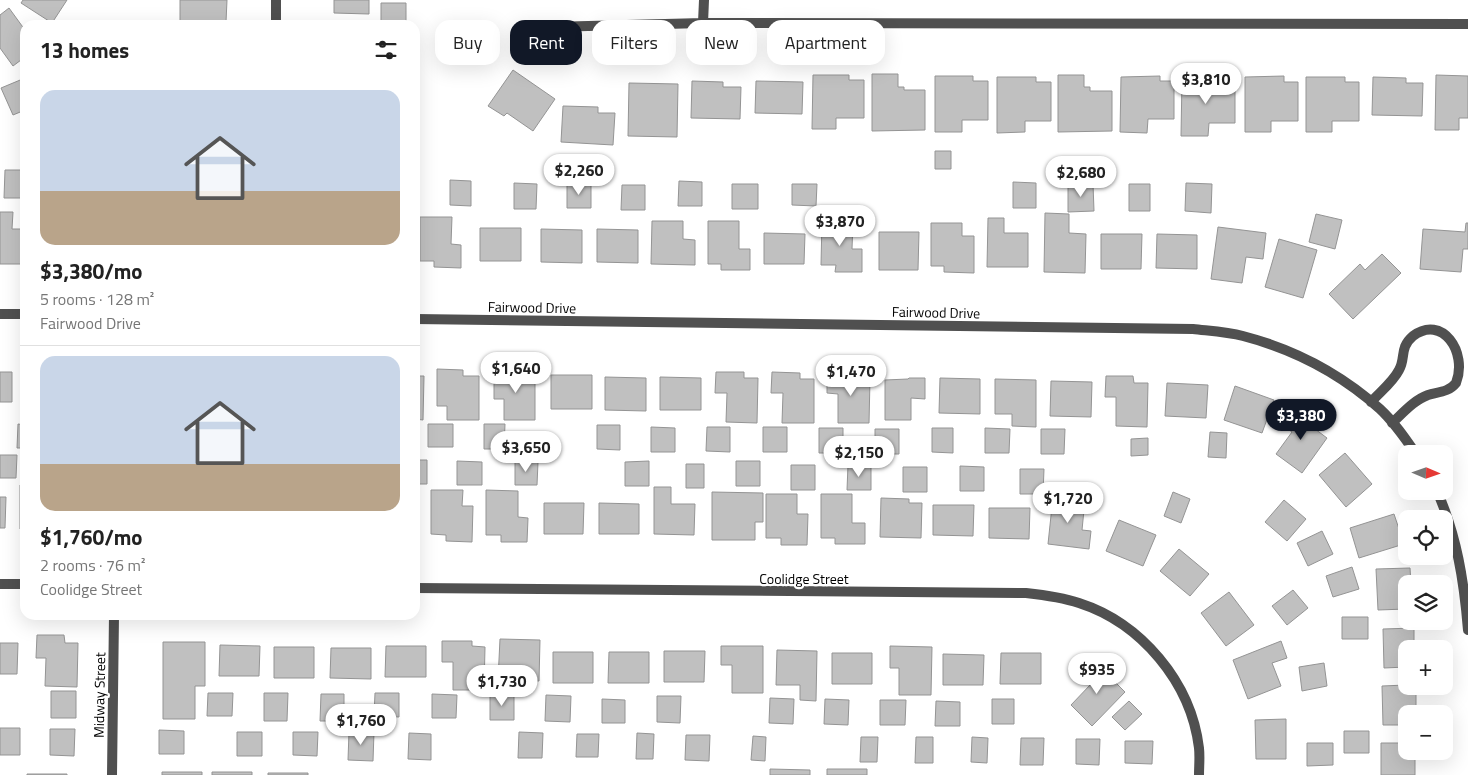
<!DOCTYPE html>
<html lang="en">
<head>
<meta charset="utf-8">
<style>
  body { margin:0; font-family:"Titillium Web",sans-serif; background:#f2f2f2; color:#222; height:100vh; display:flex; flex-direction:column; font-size:19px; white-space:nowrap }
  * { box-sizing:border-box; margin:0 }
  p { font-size:16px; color:#767676 }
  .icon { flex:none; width:28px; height:28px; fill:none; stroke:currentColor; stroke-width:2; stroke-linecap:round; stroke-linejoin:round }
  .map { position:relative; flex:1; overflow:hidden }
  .details { position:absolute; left:20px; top:20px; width:400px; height:600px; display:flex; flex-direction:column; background:#fff; border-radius:15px; box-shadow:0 5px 20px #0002 }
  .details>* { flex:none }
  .hud { position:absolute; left:435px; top:20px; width:475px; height:45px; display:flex; gap:10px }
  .needle { width:32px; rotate:92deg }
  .tools { position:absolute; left:1398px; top:445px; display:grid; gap:10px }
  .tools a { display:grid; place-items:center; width:55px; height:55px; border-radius:10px; background:#fff; box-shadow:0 5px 20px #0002; font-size:25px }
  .price { position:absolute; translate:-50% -42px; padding:0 11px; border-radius:18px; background:#fff; color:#222; font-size:16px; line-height:32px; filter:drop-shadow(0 1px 2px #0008) }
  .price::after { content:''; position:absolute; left:50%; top:30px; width:15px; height:11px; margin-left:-8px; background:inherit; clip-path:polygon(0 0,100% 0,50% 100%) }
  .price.on { background:#111827; color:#fff }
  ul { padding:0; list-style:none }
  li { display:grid; align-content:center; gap:10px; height:265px; padding:0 20px }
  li+li { border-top:1px solid #e0e0e0 }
  li span { display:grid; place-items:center; height:155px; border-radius:15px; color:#555 }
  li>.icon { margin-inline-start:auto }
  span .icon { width:90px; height:90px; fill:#fffc; stroke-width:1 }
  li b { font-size:21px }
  h2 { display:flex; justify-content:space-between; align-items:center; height:60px; padding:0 20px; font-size:21px }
  .chip { padding:0 18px; border-radius:15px; background:#fff; box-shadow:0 5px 20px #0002; font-size:18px; line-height:45px }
  .chip.on { background:#111827; color:#fff }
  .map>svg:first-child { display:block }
  .building { fill:#c0c0c0; stroke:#949494 }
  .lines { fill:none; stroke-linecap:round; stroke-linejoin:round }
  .street { stroke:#505050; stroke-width:10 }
  .labels { text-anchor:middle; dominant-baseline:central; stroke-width:4.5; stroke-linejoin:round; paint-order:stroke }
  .street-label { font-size:14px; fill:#000; stroke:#fff }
</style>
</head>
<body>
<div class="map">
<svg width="1468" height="775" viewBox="0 0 1468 775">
  <rect width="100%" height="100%" fill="#fff"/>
  <path class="building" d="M23,0H67L52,23L21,3Z
    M180,0H227L226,22L180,21Z
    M334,0H369V14L334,13Z
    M381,3H406V24H381Z
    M9,8L25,30V57L13,66L0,48V15Z
    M513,70L555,99L533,131L507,113L504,116L488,106Z
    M872,74H898V87H904V90H925V130L872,131Z
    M813,75H849V80H864V118H836V129H812Z
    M1058,75H1084V87H1090V91H1112V131L1058,132Z
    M1436,75L1468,76V118H1459V130H1435Z
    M935,76H973V81H988V120H962V132H935Z
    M1160,76V81H1174V119H1148L1147,133L1120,132L1121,77Z
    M1284,76V82H1298V121H1271V132H1245V77Z
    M997,77H1036V82H1051V121H1025V132L997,133Z
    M1306,77H1345V82H1359V121H1332V132H1306Z
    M1373,77L1406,78V83H1423L1422,116L1372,115Z
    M25,78V110L13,115L1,88Z
    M1182,79H1221V84H1235V123H1209L1208,136H1181Z
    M692,81L723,82V87H741L740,119L691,118Z
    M756,81L803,82L802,114L755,113Z
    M629,83L678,84L677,137L628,136Z
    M563,106L598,107V113H615L613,145L561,142Z
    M935,151H951V169H935Z
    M5,170H25V198H4Z
    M450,180L471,181V206L450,205Z
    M679,181L702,182V206H678Z
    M1013,182L1036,183V208H1013Z
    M514,183L537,184L536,209H514Z
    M567,183L591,184V208H567Z
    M1186,183L1212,184L1211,213L1185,211Z
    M732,184H758V209H732Z
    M792,184H817L816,206L792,205Z
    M1068,184H1093L1094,211L1068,212Z
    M1129,184H1150V211H1129Z
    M622,185H645V210H621Z
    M0,212H13L12,229H24V264H0Z
    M1045,213L1069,214V233L1086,234L1085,273L1044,272Z
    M1316,214L1342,220L1335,249L1309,242Z
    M420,217H452L451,244L461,245V268L434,267V261H420Z
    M988,218H1004V233H1028V267H987Z
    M652,221H683V239L695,240V265L651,264Z
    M708,221H739V249H750V270H721V264H708Z
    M822,221L853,222L852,249H862V272H835L836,265H821Z
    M931,223H962V236H974V273L944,272V266H931Z
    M1466,223H1468V249H1463L1461,272L1420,269L1423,229L1465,232Z
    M1218,227L1266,233L1263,259L1246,257L1242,283L1211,279Z
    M480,228H521V261H480Z
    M541,229L582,230V263L541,262Z
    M597,229L638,230V263L597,262Z
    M879,232H919L918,270H879Z
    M764,233L805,234L804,264H764Z
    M1101,234H1142L1141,269H1101Z
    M1157,234L1197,235V269L1156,268Z
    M1279,239L1317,250L1303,298L1265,287Z
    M1382,254L1401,273L1353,319L1329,294L1360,264L1365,270Z
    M437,369L463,370V376H479V420H447V406H437Z
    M494,369H520L519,376H535V420H504V399H494Z
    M0,372H12V402H0Z
    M716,372H744V378H758L757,423L726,422L727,393H715Z
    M772,372L800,373V379H814V423H782L783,393H771Z
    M827,373H855V379H870L869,423H838V394L827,393Z
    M551,375H592V409H551Z
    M415,376H424L423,420L415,419Z
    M1106,376H1133L1134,383H1148L1147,427L1116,426V397H1105Z
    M605,377L646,378V411L605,410Z
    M660,377L701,378V410H660Z
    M909,378H925V399L911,398V420H885V380L908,379Z
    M940,378L980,379V414L939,413Z
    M995,379L1036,380V427L1012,426V414H995Z
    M1051,381L1092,382L1091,417L1050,416Z
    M1167,383L1208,385L1206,418L1165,416Z
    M1235,386L1274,400L1262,433L1224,420Z
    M1298,407L1319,423L1315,429L1327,438L1302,473L1276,454L1292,432L1284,426Z
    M18,424L25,425V448H17Z
    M428,424H453V447H428Z
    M484,424H505L504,449H484Z
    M597,425H620V450L597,449Z
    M651,427L675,428V452H651Z
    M707,427H730V452L706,451Z
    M763,427H787V452H763Z
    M819,428H843V453H819Z
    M932,428H953V453L932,452Z
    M985,428L1010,429L1009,453H985Z
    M875,429H899V454H875Z
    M1041,429H1065L1064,454H1041Z
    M1210,432L1227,433L1226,458L1208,457Z
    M1148,438V455L1131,456V439Z
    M1345,453L1372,484L1346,507L1319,475Z
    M0,455H17L16,478H0Z
    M415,460H427V484H415Z
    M457,461L482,462V485H457Z
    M515,461L538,462L537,485H515Z
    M649,461V486H625V462Z
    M736,461H760V486H736Z
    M686,464H704V488H686Z
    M791,465H815V490H791Z
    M848,465L871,466V490H847Z
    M960,466L984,467V491H960Z
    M903,467H927V492H903Z
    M1020,469H1044L1043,494H1020Z
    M20,485H25V529H20Z
    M654,487H671V504H695L694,535L654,534Z
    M431,490H463L462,506H473L472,542L446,541V535L431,534Z
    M486,490L518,491V517L528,518L527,542H501V535H486Z
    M712,492L763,493V522H755V540H712Z
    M1173,492L1190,499L1181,523L1164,516Z
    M766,494H797V514H808L807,545H781V538H766Z
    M821,494H852V523H865V544H835V538H821Z
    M0,497H6L5,528H0Z
    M1053,497L1085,500L1082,530L1091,531L1089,549L1048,544Z
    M881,498L909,499V503H922L921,538L880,537Z
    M1284,500L1306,519L1287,541L1265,522Z
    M415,502H417L416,533H415Z
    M544,503H584L583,534H544Z
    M599,503L639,504V534H599Z
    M933,505H974L973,536L933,535Z
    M989,508H1030L1029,539L989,538Z
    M1394,514L1404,544L1359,558L1350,528Z
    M1119,520L1156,535L1143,566L1106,551Z
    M1322,531L1333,554L1308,566L1297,543Z
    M1179,549L1209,574L1190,596L1160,571Z
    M1352,567L1359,589L1333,597L1326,576Z
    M1410,568L1411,584H1406V609L1378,610L1376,569Z
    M1293,590L1308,608L1287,625L1272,606Z
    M1229,592L1254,625L1226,646L1201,613Z
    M1342,617H1368V639H1342Z
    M1414,628V649H1406V667L1384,668L1383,629Z
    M37,635H64L65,643H78L77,687L45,686L46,658H36Z
    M500,639L540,640L539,681L498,680Z
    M442,641H472V646L485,647L484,690H453V662H442Z
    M1281,641L1287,658L1272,663L1281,686L1248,699L1233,660Z
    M163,642H205V686H195V719H163Z
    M0,643H18L17,674H0Z
    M220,645L260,646L259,676H219Z
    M386,646H426V677H385Z
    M721,646H763V693H732V665H721Z
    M890,646L932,647L931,695H899V668H890Z
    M274,647H314V678H274Z
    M331,648H371V679L330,678Z
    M777,650L817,651L816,701L800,700V685H776Z
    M664,651H705L704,682H664Z
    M553,652H593V683H553Z
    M609,652H649V683H608Z
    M832,653H872V684H832Z
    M1001,653H1041V684H1000Z
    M943,654L984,655L983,685H943Z
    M1095,662L1125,692L1092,726L1071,705L1091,684L1082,675Z
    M1324,663L1327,686L1302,691L1299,667Z
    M1406,685L1416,686V714H1406V725H1383L1382,686Z
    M51,691H76V718H51Z
    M208,693H233L232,716H207Z
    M264,693H288L287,721H264Z
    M375,693H399V717L374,716Z
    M321,694H344V721H320Z
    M432,694L457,695L456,718H432Z
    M490,694H514V720H490Z
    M546,695L571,696L570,722L545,721Z
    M657,696H681L680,723L657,722Z
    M770,698L794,699L793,724L769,723Z
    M602,699L625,700V723H602Z
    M825,699L849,700L848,725L824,724Z
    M992,699H1014V724H992Z
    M880,700H906L905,725H880Z
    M936,701L960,702V726H935Z
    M1129,701L1142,714L1125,730L1112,717Z
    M1286,719V759H1256L1255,720Z
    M0,728H20V755H0Z
    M50,729H75L74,756L50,755Z
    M159,730L184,731V754H159Z
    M1344,731H1369V753H1344Z
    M237,732H262V756H237Z
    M293,732H318L317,756L293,755Z
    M349,732H374L373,761L348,760Z
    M519,732L543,733L542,758H518Z
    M409,733L431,734V760L408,759Z
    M637,733L654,734L653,759H636Z
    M577,734H599L598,757H576Z
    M686,735H710L709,761L685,760Z
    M753,736L766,737L765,761L751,760Z
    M861,737H878L877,762H860Z
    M916,737H933V763H915Z
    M972,737L988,738L987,763L971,762Z
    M1021,738H1044L1043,765H1020Z
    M1076,739H1100L1099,765L1076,764Z
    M1125,741H1153L1152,764L1125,763Z
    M1307,743H1333V765L1307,766Z
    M1381,743H1406V751H1415V775H1381Z
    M770,769L810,770V775H770Z
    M827,769H867V775H827Z
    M162,772H202V775H162Z
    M212,772H252V775H212Z
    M268,773H308V775H268Z
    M27,774H67V775H27Z"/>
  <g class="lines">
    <path class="street" d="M276,0V25
      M703,23L704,0
      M550,27L703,23L1468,24
      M0,314H25
      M415,319L1193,329C1210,331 1227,332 1243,336C1293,349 1341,374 1380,409C1394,422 1405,438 1416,454
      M1371,402C1380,392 1393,382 1399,370C1406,358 1399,348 1413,336C1442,314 1468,352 1456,383C1449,392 1438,392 1428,395C1414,400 1403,413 1392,423
      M1437,491C1457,536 1464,581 1468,630
      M0,584H25
      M415,588L1026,593C1044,595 1061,597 1079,603C1141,623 1191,682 1199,748C1200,757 1199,766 1199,775
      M112,775L114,615"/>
  </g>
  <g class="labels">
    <g class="street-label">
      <text transform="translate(532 307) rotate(1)">Fairwood Drive</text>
      <text transform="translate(936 312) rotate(1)">Fairwood Drive</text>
      <text x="804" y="578">Coolidge Street</text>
      <text transform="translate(99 695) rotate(-89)">Midway Street</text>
    </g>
  </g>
</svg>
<div class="tools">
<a><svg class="needle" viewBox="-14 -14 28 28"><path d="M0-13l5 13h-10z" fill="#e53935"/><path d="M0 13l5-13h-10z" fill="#767676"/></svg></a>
<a><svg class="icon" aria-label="locate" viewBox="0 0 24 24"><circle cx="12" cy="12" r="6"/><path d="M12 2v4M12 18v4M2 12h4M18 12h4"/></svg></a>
<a><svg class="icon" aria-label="layers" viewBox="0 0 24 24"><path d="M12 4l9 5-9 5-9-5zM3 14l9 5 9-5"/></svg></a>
<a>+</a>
<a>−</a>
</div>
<b class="price" style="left:1206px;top:105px">$3,810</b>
<b class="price" style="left:579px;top:196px">$2,260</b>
<b class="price" style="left:1081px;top:198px">$2,680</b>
<b class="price" style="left:840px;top:247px">$3,870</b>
<b class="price" style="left:516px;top:394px">$1,640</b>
<b class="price" style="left:851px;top:397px">$1,470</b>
<b class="price on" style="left:1301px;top:441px">$3,380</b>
<b class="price" style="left:526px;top:473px">$3,650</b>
<b class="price" style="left:859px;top:478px">$2,150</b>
<b class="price" style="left:1068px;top:524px">$1,720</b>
<b class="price" style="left:1097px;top:695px">$935</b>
<b class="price" style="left:502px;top:707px">$1,730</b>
<b class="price" style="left:361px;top:746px">$1,760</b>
<div class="hud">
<a class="chip">Buy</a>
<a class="chip on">Rent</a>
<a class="chip">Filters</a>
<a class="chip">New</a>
<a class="chip">Apartment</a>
</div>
<section class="details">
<h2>13 homes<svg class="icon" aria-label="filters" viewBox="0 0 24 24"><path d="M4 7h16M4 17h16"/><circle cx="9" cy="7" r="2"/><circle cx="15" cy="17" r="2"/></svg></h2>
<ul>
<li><span style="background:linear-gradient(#c9d6e8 65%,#b9a48a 0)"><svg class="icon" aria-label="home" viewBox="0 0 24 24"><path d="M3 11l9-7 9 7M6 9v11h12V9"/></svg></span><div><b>$3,380/mo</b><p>5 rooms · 128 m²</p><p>Fairwood Drive</p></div></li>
<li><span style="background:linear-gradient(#c9d6e8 70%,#b9a48a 0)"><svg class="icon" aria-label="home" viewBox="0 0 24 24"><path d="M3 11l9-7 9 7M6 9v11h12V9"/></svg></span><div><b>$1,760/mo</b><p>2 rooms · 76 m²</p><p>Coolidge Street</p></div></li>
</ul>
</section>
</div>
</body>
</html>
